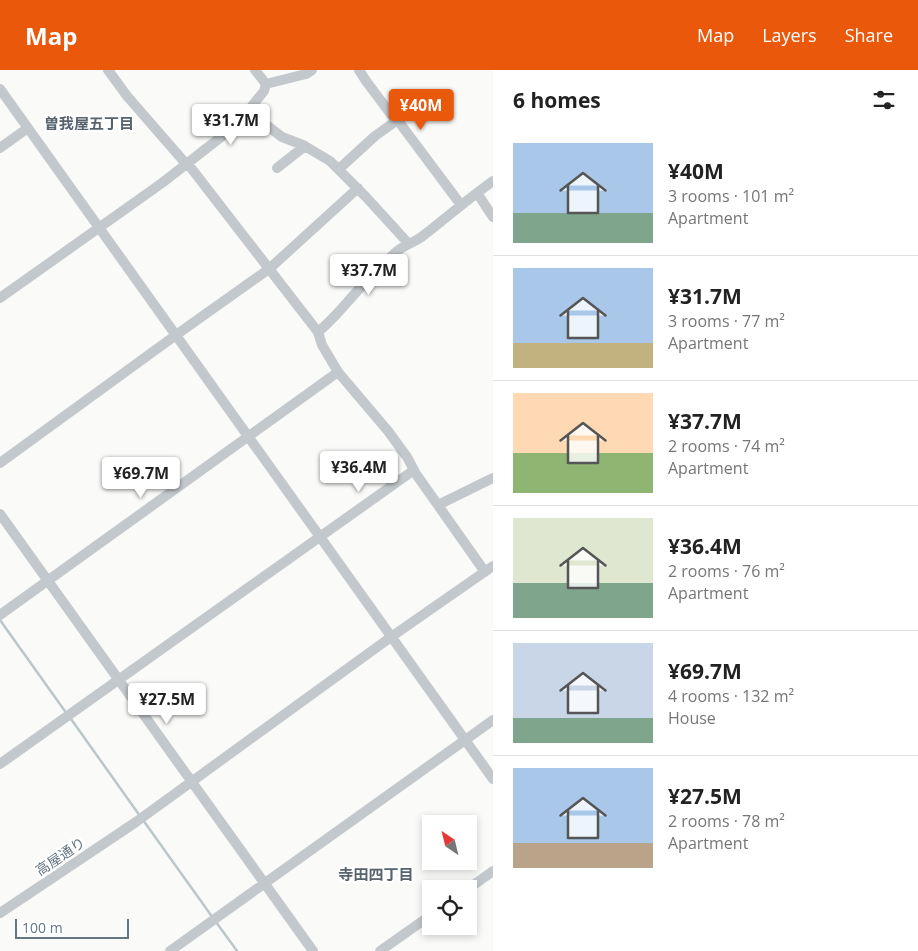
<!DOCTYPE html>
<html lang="en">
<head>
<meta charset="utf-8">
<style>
  body { margin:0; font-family:"Open Sans","Noto Sans JP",sans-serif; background:#f2f2f2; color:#222; height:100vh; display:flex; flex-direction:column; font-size:19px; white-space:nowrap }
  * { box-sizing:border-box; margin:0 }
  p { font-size:16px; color:#767676 }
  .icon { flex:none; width:28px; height:28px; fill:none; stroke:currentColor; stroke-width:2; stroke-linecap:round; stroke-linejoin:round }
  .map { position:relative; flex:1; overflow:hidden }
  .details { display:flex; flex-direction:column; background:#fff; width:425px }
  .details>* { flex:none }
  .needle { width:32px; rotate:325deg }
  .buttons { position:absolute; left:422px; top:745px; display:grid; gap:10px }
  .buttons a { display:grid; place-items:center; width:55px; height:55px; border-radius:0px; background:#fff; box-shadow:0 2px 8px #0003; font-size:25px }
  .scale { position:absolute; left:15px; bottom:12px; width:114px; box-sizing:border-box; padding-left:5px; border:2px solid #657683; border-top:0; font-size:14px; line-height:18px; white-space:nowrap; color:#657683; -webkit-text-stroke:4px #fff; paint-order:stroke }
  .price { position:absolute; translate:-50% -42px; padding:0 11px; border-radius:5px; background:#fff; color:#222; font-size:16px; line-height:32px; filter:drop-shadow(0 1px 2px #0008) }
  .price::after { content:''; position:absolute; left:50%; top:30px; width:15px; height:11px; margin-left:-8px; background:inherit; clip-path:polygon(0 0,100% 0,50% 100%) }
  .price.active { background:#ea580c; color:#fff }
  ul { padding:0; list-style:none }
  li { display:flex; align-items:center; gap:15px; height:125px; padding:0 20px }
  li+li { border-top:1px solid #e0e0e0 }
  li span { display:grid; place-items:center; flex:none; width:140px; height:100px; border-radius:0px; color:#555 }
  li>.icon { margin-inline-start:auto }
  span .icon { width:60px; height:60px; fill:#fffc; stroke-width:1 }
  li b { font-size:21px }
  h2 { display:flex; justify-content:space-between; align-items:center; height:60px; padding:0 20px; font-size:21px }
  header { display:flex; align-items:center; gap:30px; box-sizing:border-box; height:70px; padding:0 25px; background:#ea580c; color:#fff }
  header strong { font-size:24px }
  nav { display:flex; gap:28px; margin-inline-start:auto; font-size:18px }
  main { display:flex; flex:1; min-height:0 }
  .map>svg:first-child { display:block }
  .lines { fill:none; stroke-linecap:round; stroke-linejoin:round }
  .stream { stroke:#bbc7cb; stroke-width:2.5 }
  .minor { stroke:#c3c8cc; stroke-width:10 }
  .labels { text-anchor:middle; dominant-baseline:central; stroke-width:5; stroke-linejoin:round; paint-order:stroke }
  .street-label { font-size:14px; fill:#657683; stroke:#fff }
  .neighbourhood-label { font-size:15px; font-weight:bold; fill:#57646e; stroke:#fff }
</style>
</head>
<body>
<header>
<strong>Map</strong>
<nav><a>Map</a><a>Layers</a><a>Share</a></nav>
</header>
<main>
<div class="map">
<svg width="493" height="881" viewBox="0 0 493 881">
  <rect width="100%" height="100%" fill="#fafaf8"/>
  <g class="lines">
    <path class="stream" d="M0,550L67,644
      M71,649L140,746
      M143,750L213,848
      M216,852L237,881"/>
    <path class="minor" d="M108,0L127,26L187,95
      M255,0L266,14
      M359,0L366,11L396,51L399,52L461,135
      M266,14L306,4L312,0
      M0,19L493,709
      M248,41L282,67L303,75L330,91L366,127L408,173
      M0,78L28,58
      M188,94L318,262L322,275L338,302L388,361L407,387L416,404L485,502
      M277,98L305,76
      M339,99L375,66L396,51
      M477,123L493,147
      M0,228L162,113L230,60L239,56L246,49L248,41L264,21L266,14
      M318,262C334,249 346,233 360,218C371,206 383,194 395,183C404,174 415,173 424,165C447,147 469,128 493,111
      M0,393L176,265L269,199L358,118
      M438,435L493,408
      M0,444L313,881
      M0,545L338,302
      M0,694L414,400
      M468,819L493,801
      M0,843L136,752L391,567L493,496
      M170,881L493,650
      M380,881L431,845"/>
  </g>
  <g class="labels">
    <g class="street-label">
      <text transform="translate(60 786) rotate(-34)">高屋通り</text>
    </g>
    <g class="neighbourhood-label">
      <text x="89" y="53">曽我屋五丁目</text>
      <text x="376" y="804">寺田四丁目</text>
    </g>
  </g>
</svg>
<div class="buttons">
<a><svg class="needle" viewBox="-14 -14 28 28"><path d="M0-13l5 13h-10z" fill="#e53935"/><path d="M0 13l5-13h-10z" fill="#767676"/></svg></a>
<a><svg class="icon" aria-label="locate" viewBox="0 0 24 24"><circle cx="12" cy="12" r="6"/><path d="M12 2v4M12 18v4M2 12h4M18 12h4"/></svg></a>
</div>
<div class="scale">100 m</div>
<b class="price active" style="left:421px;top:61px">¥40M</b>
<b class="price" style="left:231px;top:76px">¥31.7M</b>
<b class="price" style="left:369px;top:226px">¥37.7M</b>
<b class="price" style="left:359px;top:423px">¥36.4M</b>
<b class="price" style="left:141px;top:429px">¥69.7M</b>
<b class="price" style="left:167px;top:655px">¥27.5M</b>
</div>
<section class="details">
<h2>6 homes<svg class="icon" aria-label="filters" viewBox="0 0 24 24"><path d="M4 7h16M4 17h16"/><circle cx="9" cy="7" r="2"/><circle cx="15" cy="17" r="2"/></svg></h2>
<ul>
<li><span style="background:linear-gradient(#a9c7e8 70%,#7fa58c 0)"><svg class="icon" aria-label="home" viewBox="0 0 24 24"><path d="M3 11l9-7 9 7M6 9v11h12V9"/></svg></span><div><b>¥40M</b><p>3 rooms · 101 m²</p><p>Apartment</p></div></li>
<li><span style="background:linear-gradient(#a9c7e8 75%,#c2b280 0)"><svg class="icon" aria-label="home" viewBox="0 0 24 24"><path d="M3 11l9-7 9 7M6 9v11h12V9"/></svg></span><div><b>¥31.7M</b><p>3 rooms · 77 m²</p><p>Apartment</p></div></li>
<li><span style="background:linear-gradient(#ffd9b3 60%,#8fb573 0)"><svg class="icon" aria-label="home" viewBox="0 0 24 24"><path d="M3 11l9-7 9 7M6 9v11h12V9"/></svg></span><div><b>¥37.7M</b><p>2 rooms · 74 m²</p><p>Apartment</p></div></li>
<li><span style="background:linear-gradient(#dfe7d0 65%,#7fa58c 0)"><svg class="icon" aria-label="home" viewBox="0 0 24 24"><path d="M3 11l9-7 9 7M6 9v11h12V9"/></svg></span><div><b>¥36.4M</b><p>2 rooms · 76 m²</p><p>Apartment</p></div></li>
<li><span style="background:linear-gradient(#c9d6e8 75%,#7fa58c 0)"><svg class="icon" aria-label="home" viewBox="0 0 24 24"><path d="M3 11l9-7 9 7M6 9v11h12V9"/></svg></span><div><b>¥69.7M</b><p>4 rooms · 132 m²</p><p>House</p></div></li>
<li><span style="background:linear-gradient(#a9c7e8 75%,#b9a48a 0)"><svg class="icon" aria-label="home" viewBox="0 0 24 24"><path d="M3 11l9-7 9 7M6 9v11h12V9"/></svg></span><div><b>¥27.5M</b><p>2 rooms · 78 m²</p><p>Apartment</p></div></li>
</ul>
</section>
</main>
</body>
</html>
